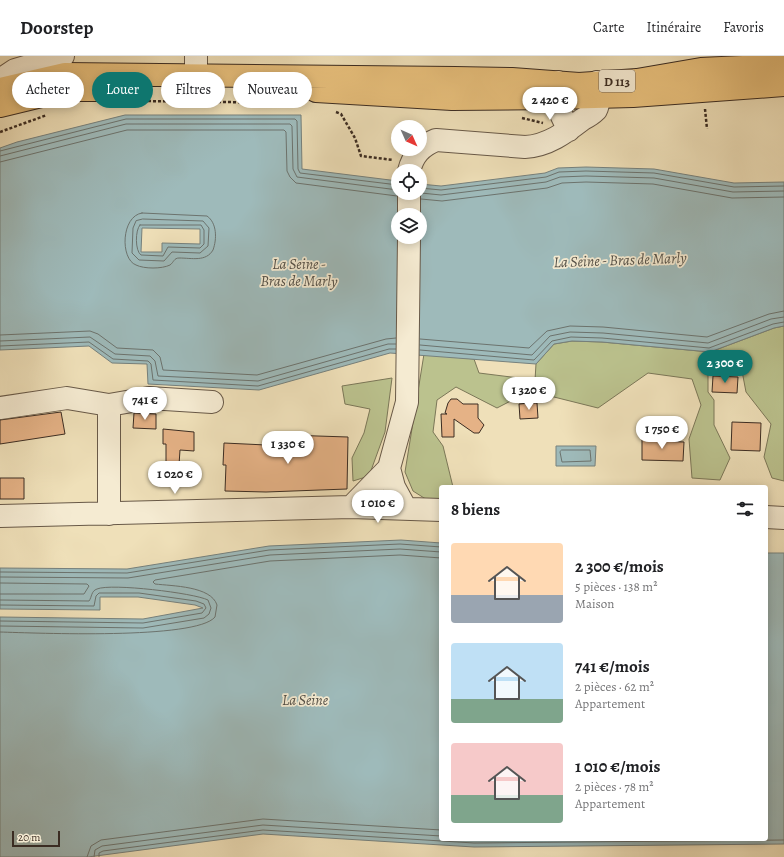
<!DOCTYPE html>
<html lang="fr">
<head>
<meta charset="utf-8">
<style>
  body { margin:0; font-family:Alegreya,serif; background:#f6f6f6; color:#202124; height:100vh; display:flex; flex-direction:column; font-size:15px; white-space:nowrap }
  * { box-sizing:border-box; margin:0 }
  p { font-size:13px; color:#757577 }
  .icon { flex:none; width:22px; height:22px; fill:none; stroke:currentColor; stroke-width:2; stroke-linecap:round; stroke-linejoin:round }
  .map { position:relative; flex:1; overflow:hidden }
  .drawer { position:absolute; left:439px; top:429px; width:329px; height:356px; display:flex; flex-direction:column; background:#fff; border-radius:4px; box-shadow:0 2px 10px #0003 }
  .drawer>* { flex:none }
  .hud { position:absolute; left:12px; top:16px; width:367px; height:36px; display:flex; gap:8px }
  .needle { width:26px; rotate:135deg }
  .tools { position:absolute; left:391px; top:64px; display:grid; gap:8px }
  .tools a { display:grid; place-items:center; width:36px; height:36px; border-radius:50%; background:#fff; box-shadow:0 2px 10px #0003; font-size:20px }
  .scale { position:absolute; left:12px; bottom:10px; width:48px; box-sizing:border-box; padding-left:4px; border:2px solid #3b2c22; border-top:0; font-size:11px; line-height:14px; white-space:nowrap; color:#3b2c22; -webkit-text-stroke:3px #f5ebd2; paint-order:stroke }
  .price { position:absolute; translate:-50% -34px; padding:0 9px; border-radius:14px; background:#fff; color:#222; font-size:13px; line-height:26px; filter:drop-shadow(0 1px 2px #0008) }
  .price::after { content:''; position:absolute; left:50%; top:24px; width:12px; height:9px; margin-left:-6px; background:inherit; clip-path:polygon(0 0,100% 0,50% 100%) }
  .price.current { background:#0f766e; color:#fff }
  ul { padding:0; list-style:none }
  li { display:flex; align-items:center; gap:12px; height:100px; padding:0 12px }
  li span { display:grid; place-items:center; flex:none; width:112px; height:80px; border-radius:4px; color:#555 }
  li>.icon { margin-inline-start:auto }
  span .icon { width:48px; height:48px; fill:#fffc; stroke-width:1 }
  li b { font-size:17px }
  h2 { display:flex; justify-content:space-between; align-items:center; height:48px; padding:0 12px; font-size:17px }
  .pill { padding:0 14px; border-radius:18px; background:#fff; box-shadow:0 2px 10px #0003; font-size:14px; line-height:36px }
  .pill.current { background:#0f766e; color:#fff }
  header { display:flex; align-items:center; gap:24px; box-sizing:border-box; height:56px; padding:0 20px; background:#fff; border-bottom:1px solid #e0e0e0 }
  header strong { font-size:19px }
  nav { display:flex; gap:22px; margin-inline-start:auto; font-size:14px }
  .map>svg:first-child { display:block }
  .green { fill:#bbc28e; stroke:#7b7758 }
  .water { fill:#9ebaba; stroke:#76817d; fill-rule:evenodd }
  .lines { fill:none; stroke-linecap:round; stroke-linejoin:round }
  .shore { stroke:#6c736e; stroke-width:1 }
  .building { fill:#e5b286; stroke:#3b2c22 }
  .minor-casing { stroke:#685948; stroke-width:24 }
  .major-casing { stroke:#3b2c22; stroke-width:24 }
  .path { stroke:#3b2c22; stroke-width:2.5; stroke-dasharray:3 2; stroke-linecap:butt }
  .minor { stroke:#f5ebd2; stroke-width:22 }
  .major { stroke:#e8c07c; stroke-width:22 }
  .labels { text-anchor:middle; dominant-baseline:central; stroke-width:3.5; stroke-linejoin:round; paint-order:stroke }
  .shield { fill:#f5ebd2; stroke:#736557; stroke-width:1 }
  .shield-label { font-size:13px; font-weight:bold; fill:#3b2c22 }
  .water-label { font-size:15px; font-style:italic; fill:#545048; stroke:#f5ebd2 }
</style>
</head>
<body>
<header>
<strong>Doorstep</strong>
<nav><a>Carte</a><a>Itinéraire</a><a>Favoris</a></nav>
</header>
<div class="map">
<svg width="784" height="801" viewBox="0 0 784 801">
  <rect width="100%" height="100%" fill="#efe0b9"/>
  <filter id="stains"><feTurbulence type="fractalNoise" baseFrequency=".005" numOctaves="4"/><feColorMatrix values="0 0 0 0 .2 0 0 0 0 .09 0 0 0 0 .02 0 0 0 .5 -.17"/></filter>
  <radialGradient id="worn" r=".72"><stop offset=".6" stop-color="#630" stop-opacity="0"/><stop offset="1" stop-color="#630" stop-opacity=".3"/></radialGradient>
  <path class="green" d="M784,270V425L772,422L764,401L771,368L746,336L742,315L708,313V336L714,344V369L730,402L720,424L692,422L689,383L701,349L692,323L648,317L598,352L530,335L497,352L456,331L437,344L433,376L443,390L453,431H441V443L432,447L413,435L405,416L424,298L474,303L479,317L535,324L536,308L554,288L572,285L602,286L710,296L774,272Z
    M392,322L385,376L369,420L353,425L352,402L364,377L370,353L345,348L342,330Z"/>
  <path class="water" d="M125,59H301L302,113L398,125V137H420V128L441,130L545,117L558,112L586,111L654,113L734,127L784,126V270L774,272L710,296L602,286L572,285L554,288L536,308L390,297L259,334L148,328L147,308L112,307L89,290L0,294V92L17,86ZM398,159H420V181H398ZM142,172L200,173V188L162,187V196H141Z
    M556,390H596L595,410H556Z
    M165,409H176V427H165Z
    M401,484L441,487V783H766V497H784V788L474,791L263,778L88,801H0V561L143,563L203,552L195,549L138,541H100V554L0,553V512L127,513L269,490Z"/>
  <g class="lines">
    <path class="shore" d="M0,95L126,63H295L297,65L298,113L300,117L398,129
      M0,100L126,68H290L292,70L293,113L297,121L398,134
      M0,106L127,74H284L286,76L287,115L290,121L296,127L397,140
      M420,132L441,134L546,121L559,116L586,115L654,117L734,131L784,130
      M421,137L441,139L546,126L560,121L586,120L654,122L733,136L784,135
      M421,143L442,145L547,132L562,127L586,126L653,128L732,142L784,141
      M142,157L207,160C217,167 217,183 213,194C206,206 192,202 179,202C174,202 174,206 170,209C162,213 144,213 136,209C120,203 121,160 142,157Z
      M143,163L203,165L209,172L208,190L200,197L172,196L164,205L139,204L132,197L133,172L136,165Z
      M140,169H201L204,174V188L200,192L168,191L163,200L141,199C135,195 135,174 140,169Z
      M0,279L90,275L98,278L117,292L153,294L160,301L163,314L257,319L386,283L396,282
      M420,283L529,292L547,275L570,270L603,271L707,281L769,258L784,255
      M0,285L90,281L115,298L150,300L155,305L158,320L258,325L388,288H396
      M420,289L532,299L550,280L570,276L603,277L708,287L771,263L784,261
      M0,290L89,286L113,303L148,305L151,308L153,324L258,330L389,293H396
      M420,294L534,304L552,285L571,281L602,282L709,292L773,268L784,266
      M562,394H590L591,405L562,406L560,396Z
      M0,516L127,517L269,494L400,488L441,491
      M0,521L128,522L270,499L400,493L441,496
      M0,527L87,528L89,530L84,538H0
      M0,544L89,545C92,541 91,535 97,533C111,527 194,537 208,544L211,552L209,558L204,562L143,572L0,570
      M0,549L94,550L96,540L99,537H139L196,545L204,548L206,552L202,557L143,567L0,565
      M0,576C35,577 196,584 215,561L217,549C211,530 172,530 155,528L153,526L155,524L270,505L400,499L441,502
      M87,801L91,790L101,784L263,763L441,774
      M94,801L95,794L102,790L263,769L441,780
      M99,801V797L103,795L263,774L474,787L784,784"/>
  </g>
  <path class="building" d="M713,320L738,321L737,337L712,336Z
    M451,343H457L463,348H478V362L484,369L479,377H474L454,363V381H442L441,358H447L445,357L448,347Z
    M530,347H537L538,362L520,363L519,348Z
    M61,356L65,378L0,388V364Z
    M134,357L156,358V373L133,372Z
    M732,366L761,367L760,395L731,394Z
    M163,373L194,376V395L180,394L179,409L166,408V388H163Z
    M287,379L348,381L347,433L266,436L225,435L226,409H223L224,387L287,390Z
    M642,380L659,381V385L684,386L683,405L642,404Z
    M0,422H24V443H0Z"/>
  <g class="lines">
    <defs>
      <path id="minor" d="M196,0V19
        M558,26C556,49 558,54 569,74
        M2,32L6,20L15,14L63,0
        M409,115C413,99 421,90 436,84L525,91C548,90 566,76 583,63C587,61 593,57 596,54C600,47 598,34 597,26
        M409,159V137
        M109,349V458
        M0,352L67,342L109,349L149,342L212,346
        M351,451L389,412
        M406,453L394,431L389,412L407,346L409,181
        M0,460L351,451L441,454
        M766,461L784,462"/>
      <path id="major" d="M0,33L65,18L455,22L512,23L579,28L637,24L701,13L784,9
        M316,35L452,43L557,42L633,40L784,29
        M0,50L66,34H128"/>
    </defs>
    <use href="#minor" class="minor-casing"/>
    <use href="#major" class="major-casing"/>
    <path class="path" d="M143,45L302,47
      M705,53L707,73
      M336,56L341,58L355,82L361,100L393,104
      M522,62L543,67
      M0,76L47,59"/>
    <use href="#minor" class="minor"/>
    <use href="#major" class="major"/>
  </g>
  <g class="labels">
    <rect class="shield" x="599" y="14" width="36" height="22" rx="3"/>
    <g class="shield-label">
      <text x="617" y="25">D 113</text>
    </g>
    <g class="water-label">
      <text transform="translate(620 204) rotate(-2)">La Seine - Bras de Marly</text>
      <text x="299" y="208">La Seine -<tspan x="299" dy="17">Bras de Marly</tspan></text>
      <text x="305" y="644">La Seine</text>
    </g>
  </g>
  <rect width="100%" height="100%" filter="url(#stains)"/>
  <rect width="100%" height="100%" fill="url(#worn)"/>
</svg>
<div class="tools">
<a><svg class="needle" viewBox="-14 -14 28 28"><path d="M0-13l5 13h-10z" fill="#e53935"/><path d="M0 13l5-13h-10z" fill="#757577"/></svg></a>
<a><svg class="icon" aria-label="locate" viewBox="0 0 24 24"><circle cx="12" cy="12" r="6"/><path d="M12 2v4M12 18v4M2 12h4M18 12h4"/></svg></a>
<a><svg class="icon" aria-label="layers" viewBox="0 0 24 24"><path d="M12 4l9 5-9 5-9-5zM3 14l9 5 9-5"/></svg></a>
</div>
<div class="scale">20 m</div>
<b class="price" style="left:550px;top:65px">2 420 €</b>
<b class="price current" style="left:725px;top:328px">2 300 €</b>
<b class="price" style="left:529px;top:355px">1 320 €</b>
<b class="price" style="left:145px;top:365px">741 €</b>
<b class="price" style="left:662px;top:394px">1 750 €</b>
<b class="price" style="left:288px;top:409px">1 330 €</b>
<b class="price" style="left:175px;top:439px">1 020 €</b>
<b class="price" style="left:378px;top:468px">1 010 €</b>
<div class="hud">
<a class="pill">Acheter</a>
<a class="pill current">Louer</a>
<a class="pill">Filtres</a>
<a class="pill">Nouveau</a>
</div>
<section class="drawer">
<h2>8 biens<svg class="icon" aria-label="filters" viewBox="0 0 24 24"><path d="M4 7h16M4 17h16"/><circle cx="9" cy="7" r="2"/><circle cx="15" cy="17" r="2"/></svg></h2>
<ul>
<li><span style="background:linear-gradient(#ffd9b3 65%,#9aa5b1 0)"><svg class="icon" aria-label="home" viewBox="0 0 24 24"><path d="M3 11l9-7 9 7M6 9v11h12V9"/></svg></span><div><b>2 300 €/mois</b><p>5 pièces · 138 m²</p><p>Maison</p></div></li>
<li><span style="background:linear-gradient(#bfe0f5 70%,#7fa58c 0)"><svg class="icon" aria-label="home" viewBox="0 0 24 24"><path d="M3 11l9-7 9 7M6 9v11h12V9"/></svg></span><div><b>741 €/mois</b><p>2 pièces · 62 m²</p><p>Appartement</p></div></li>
<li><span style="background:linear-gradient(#f6c9c9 65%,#7fa58c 0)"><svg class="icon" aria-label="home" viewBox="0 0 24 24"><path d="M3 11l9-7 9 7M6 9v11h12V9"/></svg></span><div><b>1 010 €/mois</b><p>2 pièces · 78 m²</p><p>Appartement</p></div></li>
</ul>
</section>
</div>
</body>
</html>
